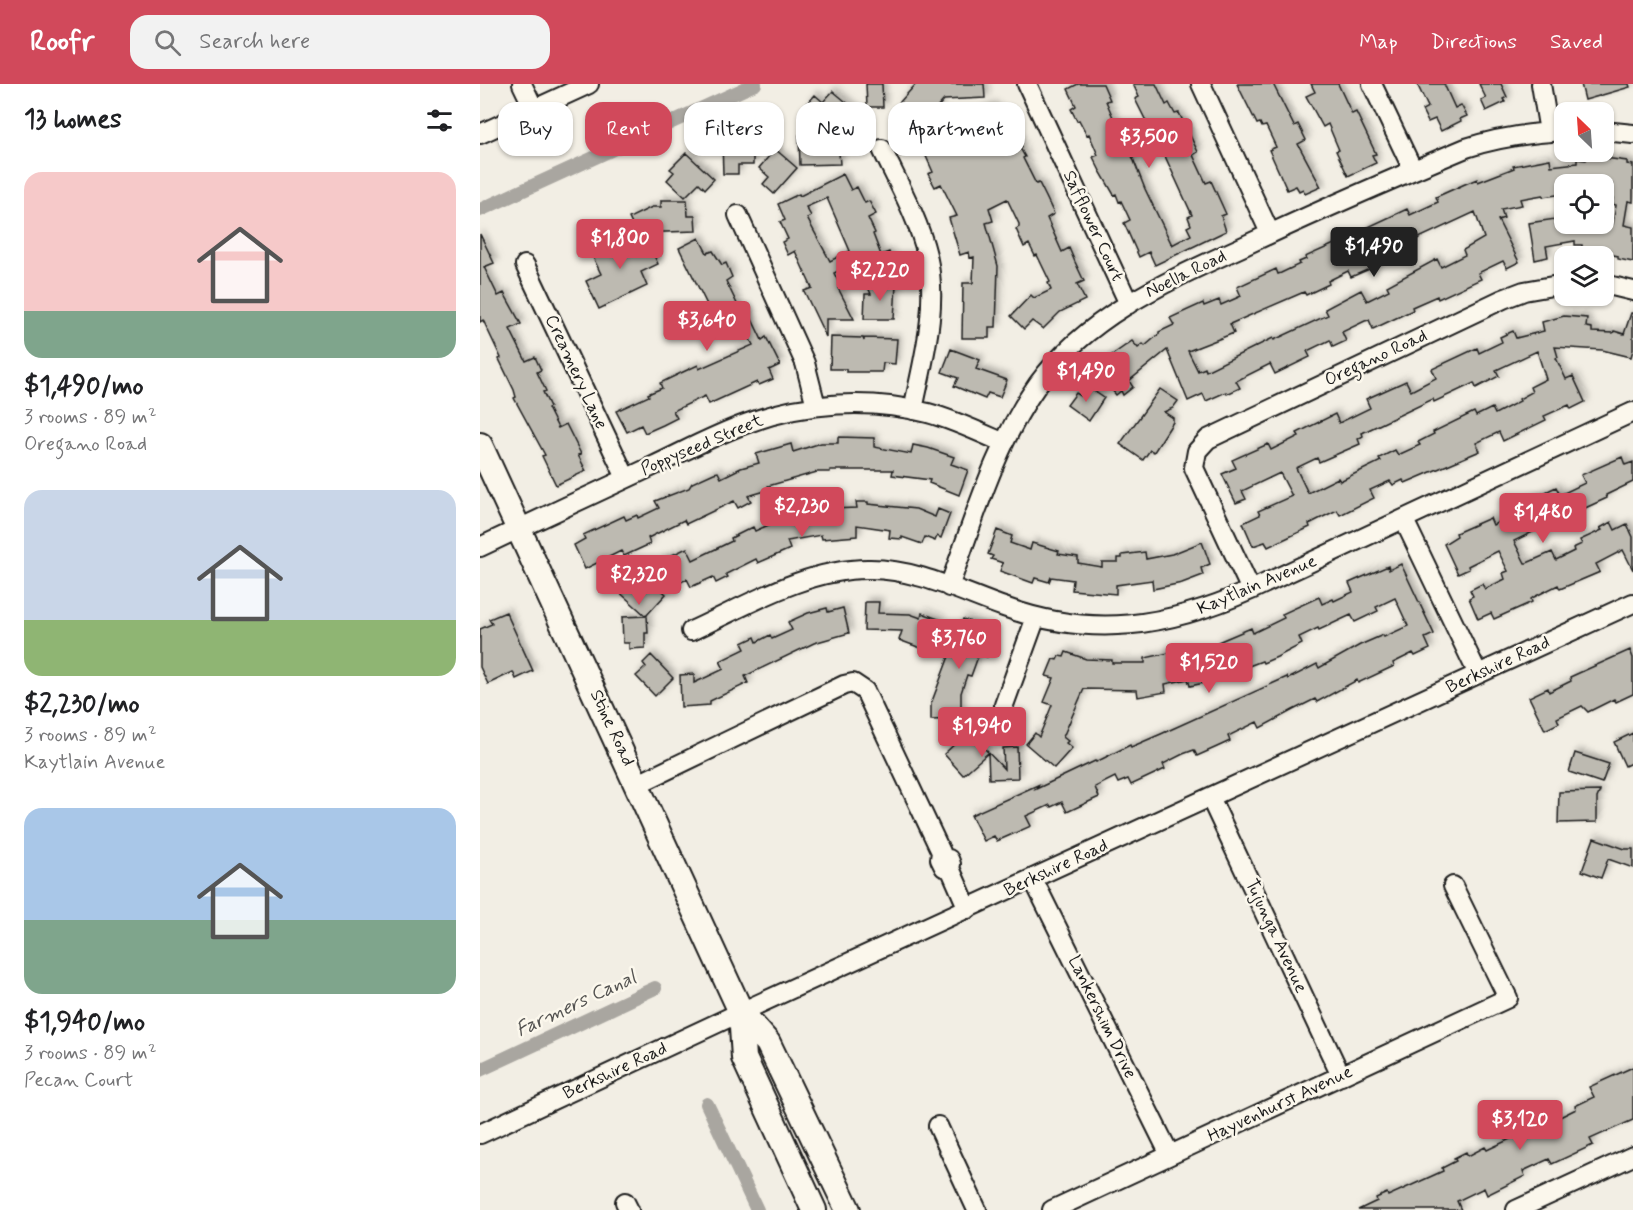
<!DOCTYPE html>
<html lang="en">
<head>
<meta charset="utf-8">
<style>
  body { margin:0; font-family:Mynerve,sans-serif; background:#f2f2f2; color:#202124; height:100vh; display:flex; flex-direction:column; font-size:22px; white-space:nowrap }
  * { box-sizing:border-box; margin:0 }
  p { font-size:20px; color:#757577 }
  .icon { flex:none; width:33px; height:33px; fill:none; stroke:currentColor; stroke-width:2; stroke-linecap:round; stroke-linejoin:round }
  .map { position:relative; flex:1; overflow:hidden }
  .sheet { display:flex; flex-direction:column; background:#fff; width:480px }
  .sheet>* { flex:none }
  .top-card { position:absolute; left:18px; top:18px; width:570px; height:54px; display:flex; gap:12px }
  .needle { width:39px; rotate:335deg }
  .controls { position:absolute; left:1074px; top:18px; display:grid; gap:12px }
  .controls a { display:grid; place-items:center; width:60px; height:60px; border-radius:12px; background:#fff; box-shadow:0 2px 4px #0004; font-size:30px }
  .price { position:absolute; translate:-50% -51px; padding:0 14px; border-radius:6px; background:#d1495b; color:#fff; font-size:20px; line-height:39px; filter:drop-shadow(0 2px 3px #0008) }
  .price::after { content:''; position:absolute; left:50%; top:36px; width:18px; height:14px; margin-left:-9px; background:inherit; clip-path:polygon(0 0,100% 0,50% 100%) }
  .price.on { background:#222; color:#fff }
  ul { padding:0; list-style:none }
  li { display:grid; align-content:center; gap:12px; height:318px; padding:0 24px }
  li span { display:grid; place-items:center; height:186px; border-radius:18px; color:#555 }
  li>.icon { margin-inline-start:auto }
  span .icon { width:108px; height:108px; fill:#fffc; stroke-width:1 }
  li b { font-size:26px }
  h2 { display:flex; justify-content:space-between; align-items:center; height:72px; padding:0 24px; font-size:26px }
  .tag { padding:0 21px; border-radius:18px; background:#fff; box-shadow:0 2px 4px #0004; font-size:21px; line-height:54px }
  .tag.on { background:#d1495b; color:#fff }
  header { display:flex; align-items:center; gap:36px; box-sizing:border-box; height:84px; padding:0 30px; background:#d1495b; color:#fff }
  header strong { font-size:28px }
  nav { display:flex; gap:33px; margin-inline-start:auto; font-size:21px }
  .search { width:420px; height:54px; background:#f2f2f2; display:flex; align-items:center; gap:15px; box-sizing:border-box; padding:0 21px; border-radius:18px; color:#757577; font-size:22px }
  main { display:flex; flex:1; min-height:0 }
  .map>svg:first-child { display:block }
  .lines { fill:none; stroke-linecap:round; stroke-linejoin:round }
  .canal { stroke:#a9a6a0; stroke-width:14 }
  .building { fill:#bdbab1; stroke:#1c1c1c; stroke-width:1.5; fill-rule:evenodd; filter:url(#shadow) }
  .minor-casing { stroke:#1c1c1c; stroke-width:22 }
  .major-casing { stroke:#1c1c1c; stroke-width:28 }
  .minor { stroke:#fbf7ec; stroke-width:18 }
  .major { stroke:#fbf7ec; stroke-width:24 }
  .labels { text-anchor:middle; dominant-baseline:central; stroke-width:5; stroke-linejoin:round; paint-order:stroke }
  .street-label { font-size:18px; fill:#1c1c1c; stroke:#fbf7ec }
  .water-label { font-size:20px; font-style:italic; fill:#545351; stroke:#fbf7ec }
</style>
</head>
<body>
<header>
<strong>Roofr</strong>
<div class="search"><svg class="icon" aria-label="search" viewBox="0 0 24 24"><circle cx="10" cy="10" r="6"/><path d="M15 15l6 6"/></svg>Search here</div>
<nav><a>Map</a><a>Directions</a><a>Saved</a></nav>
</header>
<main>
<section class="sheet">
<h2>13 homes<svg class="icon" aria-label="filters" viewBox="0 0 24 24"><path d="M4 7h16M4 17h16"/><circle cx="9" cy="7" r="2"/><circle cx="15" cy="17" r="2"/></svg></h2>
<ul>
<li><span style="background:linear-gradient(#f6c9c9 75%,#7fa58c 0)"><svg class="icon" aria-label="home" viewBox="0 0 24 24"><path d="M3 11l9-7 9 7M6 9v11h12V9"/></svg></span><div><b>$1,490/mo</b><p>3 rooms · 89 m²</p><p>Oregano Road</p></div></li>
<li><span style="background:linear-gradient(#c9d6e8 70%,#8fb573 0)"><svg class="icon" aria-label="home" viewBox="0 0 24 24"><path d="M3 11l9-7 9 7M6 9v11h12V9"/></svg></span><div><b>$2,230/mo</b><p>3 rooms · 89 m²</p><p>Kaytlain Avenue</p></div></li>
<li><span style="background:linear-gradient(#a9c7e8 60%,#7fa58c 0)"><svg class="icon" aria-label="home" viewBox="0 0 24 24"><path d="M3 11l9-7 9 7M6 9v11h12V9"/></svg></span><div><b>$1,940/mo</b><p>3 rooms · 89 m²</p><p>Pecan Court</p></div></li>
</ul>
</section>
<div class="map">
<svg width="1153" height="1126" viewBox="0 0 1153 1126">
  <defs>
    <filter id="shadow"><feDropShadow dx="3.5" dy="-3.5" stdDeviation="3" flood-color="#0004"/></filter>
  </defs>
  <rect width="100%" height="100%" fill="#f2eee4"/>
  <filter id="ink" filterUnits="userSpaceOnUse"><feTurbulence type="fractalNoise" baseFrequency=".0167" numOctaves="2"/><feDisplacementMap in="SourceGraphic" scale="12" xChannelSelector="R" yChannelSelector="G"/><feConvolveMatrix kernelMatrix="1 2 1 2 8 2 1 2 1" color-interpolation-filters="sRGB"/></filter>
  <g filter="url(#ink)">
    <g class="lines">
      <path class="canal" d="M0,126L275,0
        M0,986L175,904
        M227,1020L277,1126"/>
    </g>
    <path class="building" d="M386,0H402L403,23H387Z
      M436,0H504L505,14L464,16L440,43L429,34L432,31L419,19Z
      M598,0H623L630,16L626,17L635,38L647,59L665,105L692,161L711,151L707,143L711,141L708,133L712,131L678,57L672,60L668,50L672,49L655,15L659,13L653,0H676L686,21L689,19L695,30L699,29L718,68L713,71L726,99L731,97L746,130L741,132L746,147L675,181L669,168L659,173L644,139L650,136L641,117L639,118L636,110L634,111L620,87L613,73L618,71L609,50L607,51L599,36L597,37L591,25L596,22L588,5Z
      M757,0H793L814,42L818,40L826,56L818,60L841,103L825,110L823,105L819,107L816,102L807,106L789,66L796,63L786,42L782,43L780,39L777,40Z
      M831,0H858L872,30L876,28L896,70L892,71L896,79L868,92L856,67L859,66L848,40L843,43L826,12L835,8Z
      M937,0H964L975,24L981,21L987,32L980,35L981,37L961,47L955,35L948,38L942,26L948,23Z
      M999,0H1021L1027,13L1023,15L1025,18L1006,27L1001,16L1006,14Z
      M1101,0H1149L1150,3L1105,16Z
      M353,7L378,28L370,37L364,32L353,44L326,21L335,11L343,18Z
      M513,21L520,35L523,34L531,51L536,49L542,63L540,64L545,73L543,74L556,100L559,99L566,113L574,130L567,134L582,168L589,164L595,178L604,197L597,200L605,216L580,228L563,245L552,237L544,245L531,232L551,211L554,214L571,206L568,199L570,198L557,171L555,172L549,160L544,163L536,145L539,143V140L527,115L509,124L513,137L506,139L518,182L516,243H509V254H482L483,199H493L494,173L490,174L489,168L480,171L469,134L477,132L461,100L455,103L448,90L453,88L445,70L451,67L444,53Z
      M347,49L348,69H359L360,80L320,81L319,51Z
      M273,57V81H258V90H243L242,58Z
      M295,65L317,84L294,110L283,100L289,93L279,84Z
      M206,69L234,95L225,105L219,99L205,113L187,96L194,88L190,85Z
      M1109,72L1147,77V80L1153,81V118L1148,117L1144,141L1153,143V178L1138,175V172L1116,168V171H1102V161H1095V157L1066,162L1068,173L1055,176L1049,139L1075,135V140H1133L1136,121L1132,120L1133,114L1130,113L1132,100H1084V110L1063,113V111L1040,115L1042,121L1021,125L1024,134L1018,136L1039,178L1027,184L1023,177L998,189L1001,195L958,215L957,212L932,223L933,226L893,245L889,236L885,237L862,248L866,257L853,263L850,256L827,267L830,273L795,290L790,280L756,297L760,304L747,310L746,308L726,317L723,310L708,317L687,266L649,297L653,303L643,311L641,307L636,311L618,289L629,281L625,276L652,257L658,264L663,260L665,262L679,250V248L694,241L690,234L723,219L724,222L739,216L741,221L761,212L757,203L796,185L798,190L801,189L820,180L819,178L826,175L825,173L861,157L865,165L890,153L886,144L927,125L930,131L958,118L956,113L985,100L997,95L998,98L1034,84L1033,82L1070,75L1071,82L1097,79V75L1106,76ZM995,128L1004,154L983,166L985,171L961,183L957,175L907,202L909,206L887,217L881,206L845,225L848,231L794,256L793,254L726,287L725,284L718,287L708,267L754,249L750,240L824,208L826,211L849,200L848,197L868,187L871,193L894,183L903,179L900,172Z
      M363,90L371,106L377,103L385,119L389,117L396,130L388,134L395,149L393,150L401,171L409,168L414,182L384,194L378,177L354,189L361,203L358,204L374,235H346V253L324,207L332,204L325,189L315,167L308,171L302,158L308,155L300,138L305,136L298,120L319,110L320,112ZM347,114L370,167L350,177L327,134L331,132L326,123Z
      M181,116H207L208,132H215L216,147L156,149L149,134L172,123H181Z
      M0,150L14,179L4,183L18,212L24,209L41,240L30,245L46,277L55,273L61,286L57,288L66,307L63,308L70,323L68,324L78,344L86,340L101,370L98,371L106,387L76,401L62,372L65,371L34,314L36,313L34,306L19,275L21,274L3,236L0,238Z
      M164,150L178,180L161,188L167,202L119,225L106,197L121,190L109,165L125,158L129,167Z
      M219,154L227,169L233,167L242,181L246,179L252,193L246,197L261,228L267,225L282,256L286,253L300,281L289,286L293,295L279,301L277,298L229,320L225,312L193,327L197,334L183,341L165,349L161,341L147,348L136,327L169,312L168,310L182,304L180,299L203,288L218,281L219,285L273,261L263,243L243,253L199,164Z
      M387,201H416L414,235H384L385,210H391Z
      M1151,229H1153V266L1151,273L1122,266L1075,263L1078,273L1076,274L1086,295L1093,292L1105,318L1091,325L1089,321L1064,332L1066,336L1023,357L1019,348L996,359L1000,367L925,399L923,396L913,401L910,397L890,406L894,414L860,431L857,426L829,440L830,443L788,463L785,458L773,462L763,439L780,431L778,427L812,412L800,389L762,407L766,415L756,419L742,390L756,384L752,376L788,360L791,366L819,352L817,349L855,330L859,339L890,324L886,315L926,297L931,307L956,294L952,285L997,264L999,269L1022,258L1020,253L1033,247L1036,254L1064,247L1062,238L1084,232L1107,234L1106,243L1112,244V248L1133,249L1134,247L1144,250ZM1057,267L1066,295L1050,303L1052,308L1039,315L1040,317L1015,330L1012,324L996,332L994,328L953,348L954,350L938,358L940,361L918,371L915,366L899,374L901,377L860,397L858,394L828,409L816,384L837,374L839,378L880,360L878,355L883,352L882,349L953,315L954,318L994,299L996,304L1019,292L1016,286Z
      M351,253L383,254L384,257V254L417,255L415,280L403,279L402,288H366V285H350Z
      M471,265L500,276L496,285L527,296L520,313L508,309L505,315L474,302L478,294L462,288Z
      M608,303L624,314L609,337L587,321L596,309L601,312Z
      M680,305L698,317L693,324L684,328L693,334V338L674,368L670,366L663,376L640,360Z
      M358,353L394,354V363L431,370L433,361L448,364L474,373L471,380L488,386L479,411L449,399L450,396L412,391L413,386H350V388H337L288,402L289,406L268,412L271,417L258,424L254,417L206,440L204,436L168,454L170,460L144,472L141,467L105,485L94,461L105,455L103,451L144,432L146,436L157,431L158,434L179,424L175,417L209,404L212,399L234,389L238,388L241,394L261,384L279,379L276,370L311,360L313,368L341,359H358Z
      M1142,373L1145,381L1153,378V398L1126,411L1127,414L1103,425L1102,424L1034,457L1045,479H1047L1072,468L1076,476L1094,467L1093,464L1102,460L1100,456L1122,446L1120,444L1131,438L1135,446L1147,440L1153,453V486L1143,466L1116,480L1120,488L1080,505L1078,501L1054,513L1051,515L1052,518L1014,535L1011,529L998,535L989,514L993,512L990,506L1002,500L1005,505L1025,495L1023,489L1028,487L1018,467L988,482L989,485L978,490L964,460L977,452L976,449L1010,434L1013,441L1039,428L1036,422L1076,403L1080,411L1105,399L1101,391Z
      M376,418H388V420L436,425L455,433L458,425L470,430L461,454L457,452L455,457L445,453L442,460L422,453V455L409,454L410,446L377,441V452L342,455L341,451L307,457L310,465L278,479L276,475L246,490L248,493L236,499L233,493L211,503L207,495L193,502L181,476L207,464L213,476L252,457L251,454L273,443L275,447L302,435L300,430L310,425L312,429L350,422V425L377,424Z
      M517,446L532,452L530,459L550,466L552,459L579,467L578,470L598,473V479L622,483V478H638V474H642V471L665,468L666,475L692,470L722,458L730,480L721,484L723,491L702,499L673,505L672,496L636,501V510L592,506L593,496L571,493L569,498L555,494L553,499L520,487L523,479L511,475L513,472L508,470Z
      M921,480L954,550L945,554L950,565L935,572L933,569L913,579L914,582L878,599L877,596L837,618L835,615L813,626L780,644L777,638L748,652L750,657L737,663L717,672L714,666L703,670L683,680L685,685L651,701L648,695L638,699L635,693L615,703L619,713L587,728L582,718L571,723L570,721L546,732L551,742L517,757L514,752L504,757L491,731L560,700L554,706L615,677L616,678L650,661L651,663L681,650L807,593L808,595L837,580L839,584L880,561L903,551L904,553L928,542L915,514L896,523L898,527L875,538L871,531L839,546L838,544L819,553L822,560L797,573L783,579L782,577L724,599L710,602L708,595L685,600L686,608L658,613L657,606L604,605L583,653L588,657L586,659L592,664L574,684L546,660L555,649L559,653L572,621L564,618L574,594L566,592L573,575L577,576L579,572L584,573L586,568L606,575L632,576V579H665V574L703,566L705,575L716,572L717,577L742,567L738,558L771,544L773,549L804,534L802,530L839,513L842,520L853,515L854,517L873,508L869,499L908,482L909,486Z
      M157,483L186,510L166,532H167L168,549H165V564L149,565V559H143L142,533L166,532L136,505Z
      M385,518H399L398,529L430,530L441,534L442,529L461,536L456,551L452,550L446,566L419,556L422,547L384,546Z
      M347,524L348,528L363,524L369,549L334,559L265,592L268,599L230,617V621L201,623L200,591L214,590V599L244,585L240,577L265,565L262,559L275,553L277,558L290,551L292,555L312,546L308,538L328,529Z
      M26,528L53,587L36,595L33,588L8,600L0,583V545L12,540L9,535Z
      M483,535L510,545L505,559L512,561L507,573L499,570L491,592L487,591L481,609V635L451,636V620Z
      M1150,566L1153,574V610L1136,618L1134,615L1108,628L1102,622L1077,634L1079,639L1065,646L1049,613L1068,604L1069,608L1091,597L1090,593Z
      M171,571L193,594L175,612L156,592L166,583L163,579Z
      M486,645L524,685L523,664L537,663L538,694L509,695L508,669L483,691L464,670L479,656L476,653Z
      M1153,649V678L1145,682L1134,658Z
      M1095,669L1129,680L1122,699L1089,688Z
      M1120,707L1117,714V738L1078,739L1079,708Z
      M1114,754L1145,765H1153V784L1128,775L1121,794L1102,787Z
      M1153,983V1036L1110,1055L1113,1061L1072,1080L1069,1075L1043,1087L1045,1092L1007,1111L1004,1104L977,1117L981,1126H878L897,1117L896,1114L907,1109L908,1112L963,1087L962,1084L976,1077L974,1074L986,1068L988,1072L1005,1063L1007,1066L1045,1048L1043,1045L1069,1032L1072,1037L1096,1025L1095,1022L1114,1013L1109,1003Z"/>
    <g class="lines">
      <defs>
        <path id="minor" d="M42,0L54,25
          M547,0L649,220
          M721,0L790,149
          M892,0L933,86
          M1061,0L1069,48
          M1124,47L1153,50
          M0,50L109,0
          M402,65C418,99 438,134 447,171C459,223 443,276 433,326
          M258,131L325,279L336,322
          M45,181L146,394
          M1124,200L1153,207
          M924,436L998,590
          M0,463C58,436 115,409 173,382C205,367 236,350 268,339C325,318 389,314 448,329C474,336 499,348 524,359
          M469,503C494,435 516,359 558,300C609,230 690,196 766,161C838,127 912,95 986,64C1019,53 1050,49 1084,47
          M771,506L714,384L717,367L728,355L1023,215L1044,207L1084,200
          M211,547C266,522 327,484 390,485C437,485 481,508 524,523C612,555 688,543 771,506L1153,328
          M524,621L556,533
          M158,700L364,601L373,599L385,607L461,768L460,775L464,783L470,784
          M730,713L861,992
          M469,775L471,780L470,784L488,825
          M553,795L690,1071
          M458,1042L497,1126
          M0,1050L261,928L1153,519
          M145,1118L149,1126
          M572,1126L1028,914L973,802
          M1036,1126L1153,1072"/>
        <path id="major" d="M0,361L261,928L288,959L368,1126
          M261,928L264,974L334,1126"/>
      </defs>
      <use href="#minor" class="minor-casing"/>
      <use href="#major" class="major-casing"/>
      <use href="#minor" class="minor"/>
      <use href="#major" class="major"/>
    </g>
  </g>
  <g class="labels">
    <g class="street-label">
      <text transform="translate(613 142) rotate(65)">Safflower Court</text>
      <text transform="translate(706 190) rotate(-26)">Noella Road</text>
      <text transform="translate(896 274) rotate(-25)">Oregano Road</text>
      <text transform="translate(96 288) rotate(65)">Creamery Lane</text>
      <text transform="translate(222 361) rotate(-23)">Poppyseed Street</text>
      <text transform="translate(777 501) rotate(-23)">Kaytlain Avenue</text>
      <text transform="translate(1018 581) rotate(-25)">Berkshire Road</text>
      <text transform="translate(132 644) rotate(65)">Stine Road</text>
      <text transform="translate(576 784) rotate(-25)">Berkshire Road</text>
      <text transform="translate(796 852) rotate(65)">Tujunga Avenue</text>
      <text transform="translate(622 933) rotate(64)">Lankershim Drive</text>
      <text transform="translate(135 987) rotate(-25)">Berkshire Road</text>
      <text transform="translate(800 1020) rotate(-25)">Hayvenhurst Avenue</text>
    </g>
    <g class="water-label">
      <text transform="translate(96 920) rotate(-25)">Farmers Canal</text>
    </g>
  </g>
</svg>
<div class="controls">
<a><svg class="needle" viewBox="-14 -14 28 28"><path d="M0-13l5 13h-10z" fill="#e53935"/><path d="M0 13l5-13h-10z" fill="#757577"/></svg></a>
<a><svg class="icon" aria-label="locate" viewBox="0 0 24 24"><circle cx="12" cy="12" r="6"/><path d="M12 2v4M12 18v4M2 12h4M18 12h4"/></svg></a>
<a><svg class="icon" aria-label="layers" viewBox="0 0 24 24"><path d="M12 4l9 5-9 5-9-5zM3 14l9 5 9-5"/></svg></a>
</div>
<b class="price" style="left:669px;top:85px">$3,500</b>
<b class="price" style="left:140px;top:186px">$1,800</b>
<b class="price on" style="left:894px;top:194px">$1,490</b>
<b class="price" style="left:400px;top:218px">$2,220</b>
<b class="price" style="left:227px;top:268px">$3,640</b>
<b class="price" style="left:606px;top:319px">$1,490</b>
<b class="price" style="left:322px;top:454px">$2,230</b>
<b class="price" style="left:1063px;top:460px">$1,480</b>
<b class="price" style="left:159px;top:522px">$2,320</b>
<b class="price" style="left:479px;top:586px">$3,760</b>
<b class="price" style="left:729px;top:610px">$1,520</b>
<b class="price" style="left:502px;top:674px">$1,940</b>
<b class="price" style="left:1040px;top:1067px">$3,120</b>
<div class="top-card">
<a class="tag">Buy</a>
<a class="tag on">Rent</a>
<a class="tag">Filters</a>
<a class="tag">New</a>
<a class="tag">Apartment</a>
</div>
</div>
</main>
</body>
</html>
